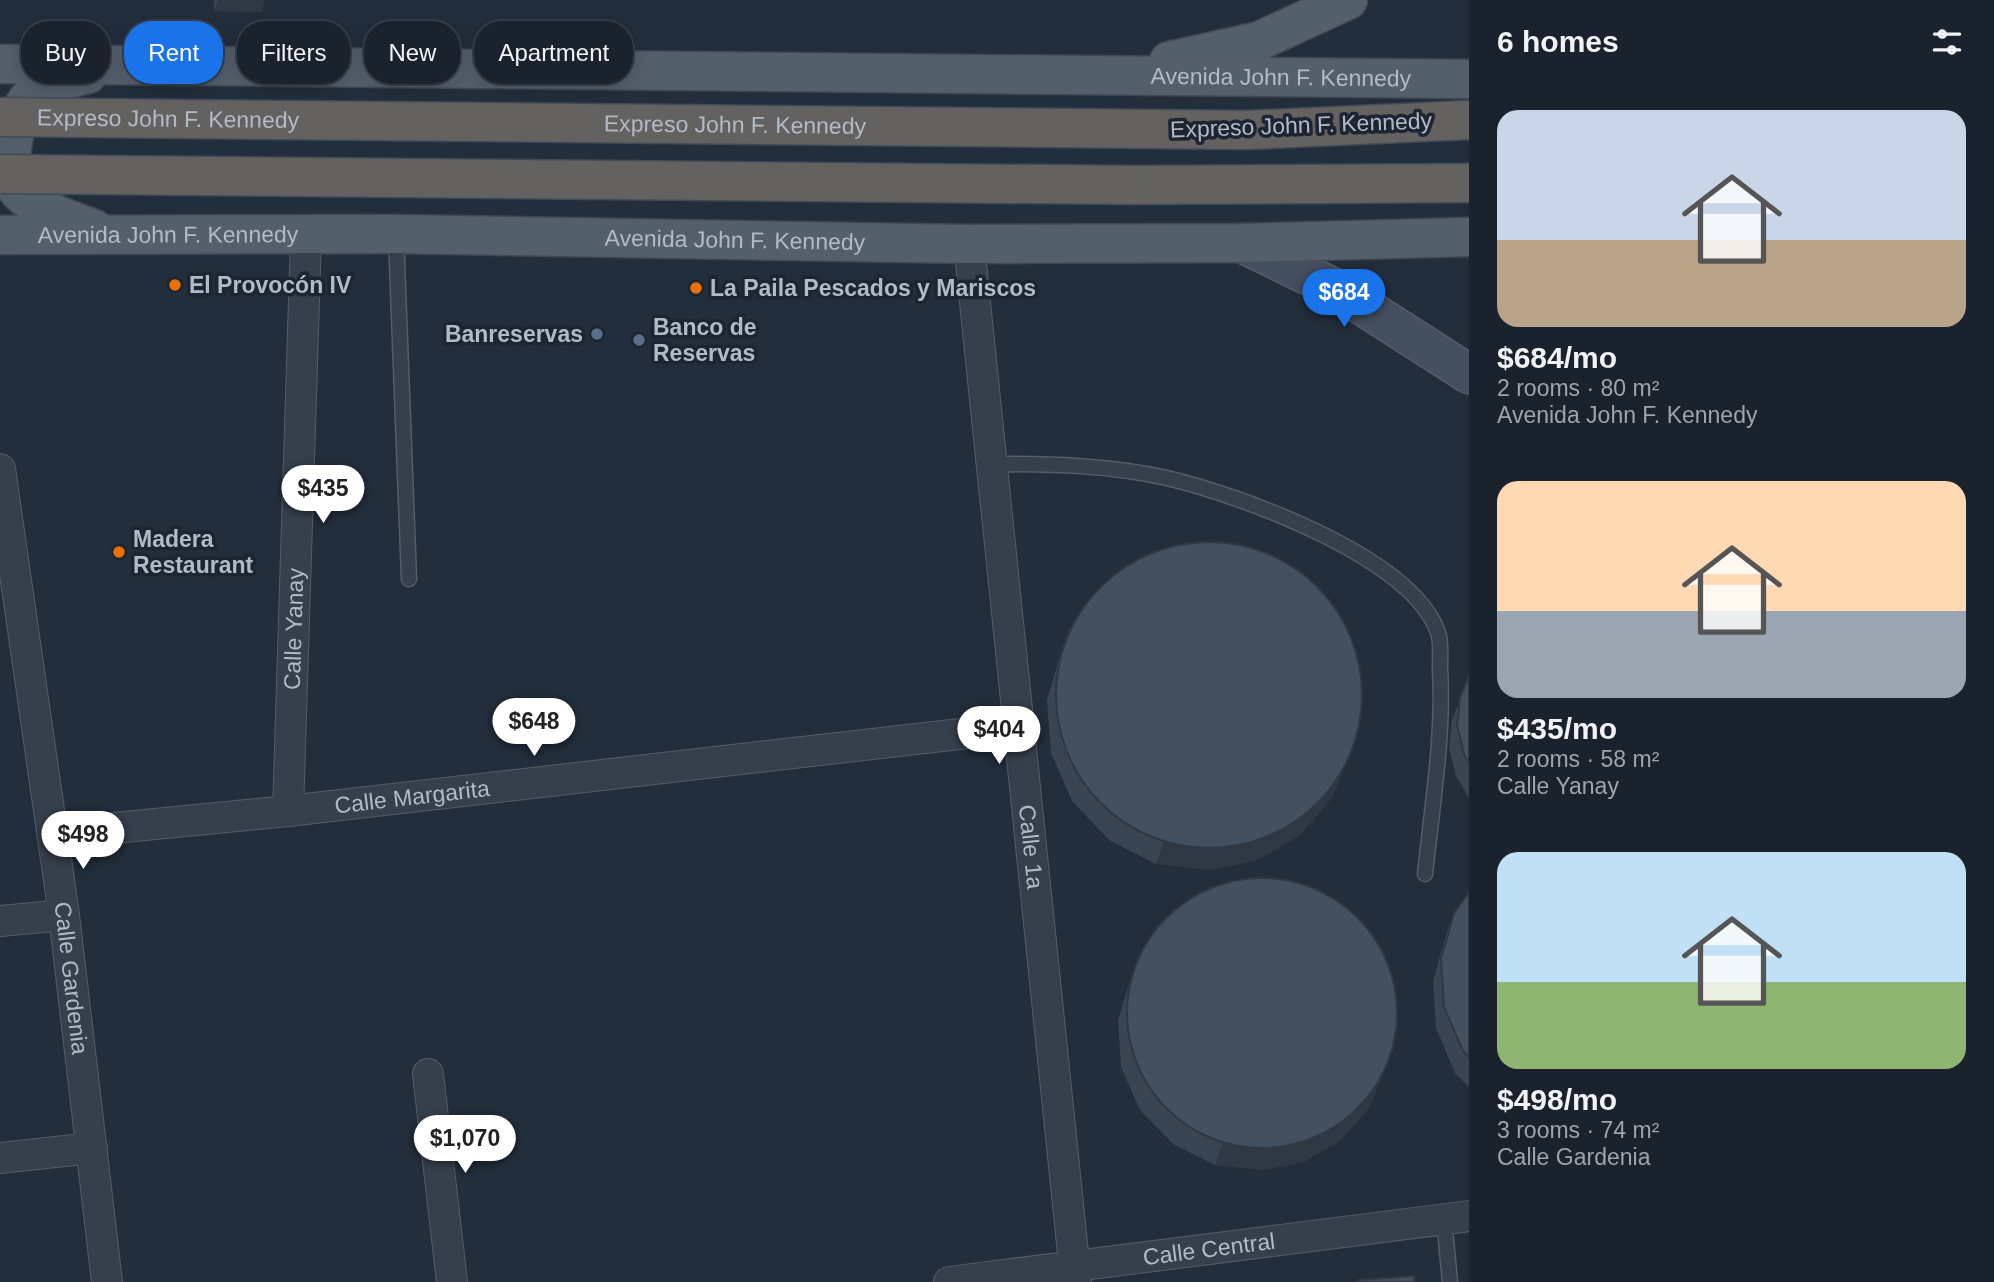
<!DOCTYPE html>
<html lang="en">
<head>
<meta charset="utf-8">
<style>
  body { margin:0; font-family:Arial,sans-serif; background:#232a35; color:#f1f3f6; height:100vh; display:flex; flex-direction:column; font-size:26px; white-space:nowrap }
  * { box-sizing:border-box; margin:0 }
  p { font-size:23px; color:#9fa4aa }
  .icon { flex:none; width:38px; height:38px; fill:none; stroke:currentColor; stroke-width:2; stroke-linecap:round; stroke-linejoin:round }
  .map { position:relative; flex:1; overflow:hidden }
  .drawer { display:flex; flex-direction:column; background:#1a222d; width:525px }
  .drawer>* { flex:none }
  .top-card { position:absolute; left:21px; top:21px; width:665px; height:63px; display:flex; gap:14px }
  .price { position:absolute; translate:-50% -60px; padding:0 16px; border-radius:24px; background:#fff; color:#222; font-size:23px; line-height:46px; filter:drop-shadow(0 2px 4px #0008) }
  .price::after { content:''; position:absolute; left:50%; top:42px; width:21px; height:16px; margin-left:-10px; background:inherit; clip-path:polygon(0 0,100% 0,50% 100%) }
  .price.current { background:#1a73e8; color:#fff }
  ul { padding:0; list-style:none }
  li { display:grid; align-content:center; gap:14px; height:371px; padding:0 28px }
  li span { display:grid; place-items:center; height:217px; border-radius:21px; color:#555 }
  li>.icon { margin-inline-start:auto }
  span .icon { width:126px; height:126px; fill:#fffc; stroke-width:1 }
  li b { font-size:30px }
  h2 { display:flex; justify-content:space-between; align-items:center; height:84px; padding:0 28px; font-size:30px }
  .chip { padding:0 24px; border-radius:28px; background:#1a222d; box-shadow:0 4px 18px #0003,0 0 0 2px #383f49; font-size:24px; line-height:63px }
  .chip.current { background:#1a73e8; color:#fff }
  main { display:flex; flex:1; min-height:0 }
  .map>svg:first-child { display:block }
  .lines { fill:none; stroke-linecap:round; stroke-linejoin:round }
  .service-casing { stroke:#545d6a; stroke-width:17 }
  .minor-casing { stroke:#545d6a; stroke-width:32 }
  .secondary-casing { stroke:#545d6a; stroke-width:41 }
  .primary-casing { stroke:#3f4955; stroke-width:41 }
  .trunk-casing { stroke:#414a57; stroke-width:41 }
  .service { stroke:#363f4c; stroke-width:14 }
  .minor { stroke:#363f4c; stroke-width:30 }
  .secondary { stroke:#444f5f; stroke-width:38 }
  .primary { stroke:#545f6c; stroke-width:38 }
  .trunk { stroke:#636260; stroke-width:38 }
  .trunk-bridge-casing { stroke:#414a57; stroke-width:41; stroke-linecap:butt }
  .trunk-bridge { stroke:#636260; stroke-width:38 }
  .wall { fill:#3a4553 }
  .shaded-wall { fill:#2f3843 }
  .building { fill:#435060; stroke:#2f3843; stroke-width:2 }
  .food-dot { fill:#e8710a; stroke:#1c2531; stroke-width:2.5 }
  .service-dot { fill:#5c6f8a; stroke:#1c2531; stroke-width:2.5 }
  .labels { text-anchor:middle; dominant-baseline:central; stroke-width:7; stroke-linejoin:round; paint-order:stroke }
  .street-label { font-size:23px; fill:#b2bac7; stroke:#1c2531 }
  .poi-label { font-size:23px; font-weight:bold; fill:#b2bac7; stroke:#1c2531; text-anchor:start }
</style>
</head>
<body>
<main>
<div class="map">
<svg width="1469" height="1282" viewBox="0 0 1469 1282">
  <rect width="100%" height="100%" fill="#222e3c"/>
  <g class="lines">
    <defs>
      <path id="service" d="M396,236L409,579
        M993,464C1051,464 1109,465 1167,478C1239,495 1417,558 1439,636C1441,645 1440,658 1440,668C1444,736 1432,806 1425,874
        M1444,1219L1450,1282"/>
      <g id="minor">
        <path id="s1" d="M969,244L1076,1282"/>
        <path id="s2" d="M0,469L64,915L107,1282"/>
        <path id="s3" d="M288,811L306,236"/>
        <path id="s4" d="M52,834L288,811L1021,727"/>
        <path d="M0,921L64,915"/>
        <path d="M428,1074L452,1282"/>
        <path d="M0,1158L92,1148"/>
        <path id="s5" d="M949,1282L1469,1216"/>
      </g>
      <path id="secondary" d="M1242,243L1338,290L1469,374"/>
      <g id="primary">
        <path d="M1169,61L1259,41L1348,0"/>
        <path id="s6" d="M0,64L1469,79"/>
        <path d="M88,74C70,79 42,83 29,98C15,114 5,167 15,186C25,206 74,221 94,229"/>
        <path id="s7" d="M0,235L396,234L969,244L1242,243L1469,237"/>
      </g>
      <path id="trunk" d="M1247,130L1469,120
        M1133,185L1469,183"/>
    </defs>
    <use href="#service" class="service-casing"/>
    <use href="#minor" class="minor-casing"/>
    <use href="#secondary" class="secondary-casing"/>
    <use href="#primary" class="primary-casing"/>
    <use href="#trunk" class="trunk-casing"/>
    <use href="#service" class="service"/>
    <use href="#minor" class="minor"/>
    <use href="#secondary" class="secondary"/>
    <use href="#primary" class="primary"/>
    <use href="#trunk" class="trunk"/>
    <defs>
      <g id="trunk-bridge">
        <path id="s8" d="M0,117L1247,130"/>
        <path d="M0,174L1133,185"/>
      </g>
    </defs>
    <use href="#trunk-bridge" class="trunk-bridge-casing"/>
    <use href="#trunk-bridge" class="trunk-bridge"/>
  </g>
  <path class="wall" d="M214,0H265L261,12L214,11Z
    M1070,627L1350,755L1331,799L1299,836L1257,860L1209,870L1156,864L1109,840L1072,801L1051,753L1047,700L1062,649Z
    M1469,676V798L1456,776L1449,748L1452,720Z
    M1469,892V1087L1455,1073L1436,1028L1433,981L1446,935L1454,913Z
    M1140,953L1394,1047L1369,1108L1341,1140L1304,1162L1262,1170L1215,1165L1173,1144L1140,1110L1121,1067L1118,1020L1132,975Z"/>
  <path class="shaded-wall" d="M218,0H265L261,12L214,11Z
    M1358,733L1350,755L1331,799L1299,836L1257,860L1209,870L1156,864L1164,842Z
    M1394,1047L1369,1108L1341,1140L1304,1162L1262,1170L1215,1165L1223,1143Z"/>
  <path class="building" d="M1056 695a153 153 0 1 1 306 0a153 153 0 1 1-306 0Z
    M1469,676V763L1464,754L1457,726L1460,698Z
    M1127 1013a135 135 0 1 1 270 0a135 135 0 1 1-270 0Z
    M1469,892V1057L1463,1051L1444,1007L1441,959L1454,913Z
    M1414,1276L1415,1282H1358V1280Z"/>
  <g class="food-dot">
    <circle cx="175" cy="285" r="7"/>
    <circle cx="696" cy="288" r="7"/>
    <circle cx="119" cy="552" r="7"/>
  </g>
  <g class="service-dot">
    <circle cx="597" cy="334" r="7"/>
    <circle cx="639" cy="340" r="7"/>
  </g>
  <g class="labels">
    <g class="street-label">
      <text stroke="none"><textPath href="#s6" startOffset="1281">Avenida John F. Kennedy</textPath></text>
      <text stroke="none"><textPath href="#s8" startOffset="168">Expreso John F. Kennedy</textPath></text>
      <text stroke="none"><textPath href="#s8" startOffset="735">Expreso John F. Kennedy</textPath></text>
      <text transform="translate(1301 125) rotate(-2)">Expreso John F. Kennedy</text>
      <text stroke="none"><textPath href="#s7" startOffset="168">Avenida John F. Kennedy</textPath></text>
      <text stroke="none"><textPath href="#s7" startOffset="735">Avenida John F. Kennedy</textPath></text>
      <text stroke="none"><textPath href="#s3" startOffset="182">Calle Yanay</textPath></text>
      <text stroke="none"><textPath href="#s4" startOffset="362">Calle Margarita</textPath></text>
      <text stroke="none"><textPath href="#s1" startOffset="606">Calle 1a</textPath></text>
      <text stroke="none"><textPath href="#s2" startOffset="514">Calle Gardenia</textPath></text>
      <text stroke="none"><textPath href="#s5" startOffset="262">Calle Central</textPath></text>
    </g>
    <g class="poi-label">
      <text x="189" y="285">El Provocón IV</text>
      <text x="710" y="288">La Paila Pescados y Mariscos</text>
      <text x="653" y="327">Banco de<tspan x="653" dy="26">Reservas</tspan></text>
      <text x="583" y="334" text-anchor="end">Banreservas</text>
      <text x="133" y="539">Madera<tspan x="133" dy="26">Restaurant</tspan></text>
    </g>
  </g>
</svg>
<b class="price current" style="left:1344px;top:329px">$684</b>
<b class="price" style="left:323px;top:525px">$435</b>
<b class="price" style="left:534px;top:758px">$648</b>
<b class="price" style="left:999px;top:766px">$404</b>
<b class="price" style="left:83px;top:871px">$498</b>
<b class="price" style="left:465px;top:1175px">$1,070</b>
<div class="top-card">
<a class="chip">Buy</a>
<a class="chip current">Rent</a>
<a class="chip">Filters</a>
<a class="chip">New</a>
<a class="chip">Apartment</a>
</div>
</div>
<section class="drawer">
<h2>6 homes<svg class="icon" aria-label="filters" viewBox="0 0 24 24"><path d="M4 7h16M4 17h16"/><circle cx="9" cy="7" r="2"/><circle cx="15" cy="17" r="2"/></svg></h2>
<ul>
<li><span style="background:linear-gradient(#c9d6e8 60%,#b9a48a 0)"><svg class="icon" aria-label="home" viewBox="0 0 24 24"><path d="M3 11l9-7 9 7M6 9v11h12V9"/></svg></span><div><b>$684/mo</b><p>2 rooms · 80 m²</p><p>Avenida John F. Kennedy</p></div></li>
<li><span style="background:linear-gradient(#ffd9b3 60%,#9aa5b1 0)"><svg class="icon" aria-label="home" viewBox="0 0 24 24"><path d="M3 11l9-7 9 7M6 9v11h12V9"/></svg></span><div><b>$435/mo</b><p>2 rooms · 58 m²</p><p>Calle Yanay</p></div></li>
<li><span style="background:linear-gradient(#bfe0f5 60%,#8fb573 0)"><svg class="icon" aria-label="home" viewBox="0 0 24 24"><path d="M3 11l9-7 9 7M6 9v11h12V9"/></svg></span><div><b>$498/mo</b><p>3 rooms · 74 m²</p><p>Calle Gardenia</p></div></li>
</ul>
</section>
</main>
</body>
</html>
